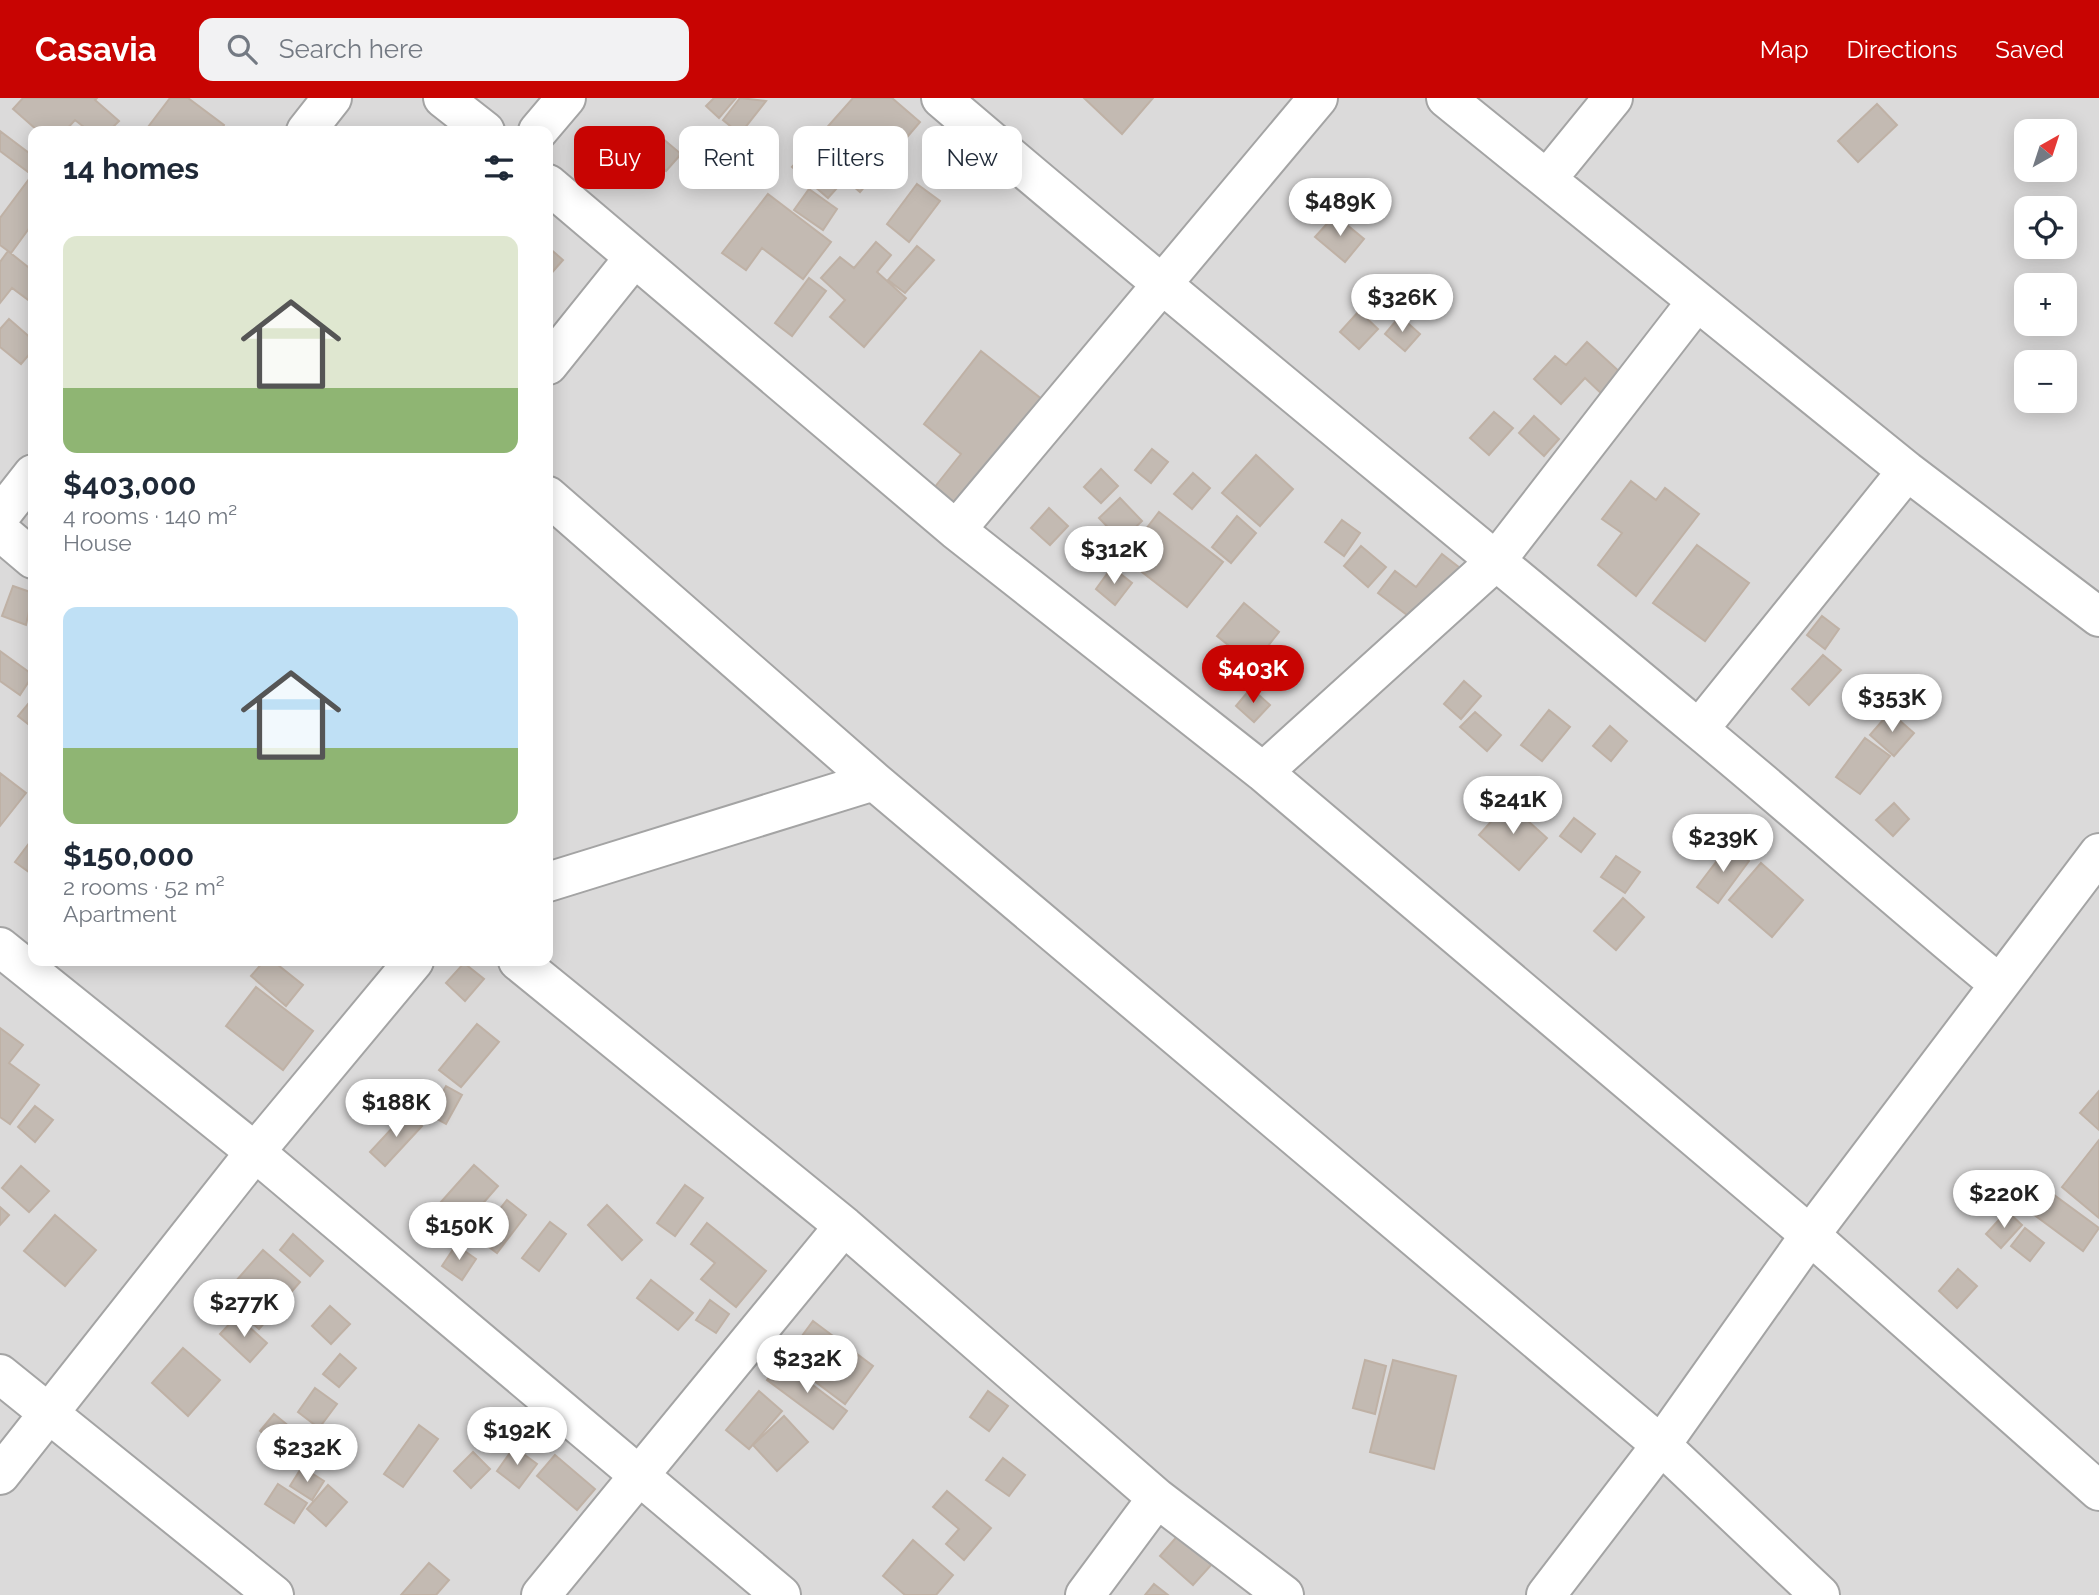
<!DOCTYPE html>
<html lang="en">
<head>
<meta charset="utf-8">
<style>
  body { margin:0; font-family:Raleway,sans-serif; background:#f2f2f3; color:#1f2937; height:100vh; display:flex; flex-direction:column; font-size:26px; white-space:nowrap }
  * { box-sizing:border-box; margin:0 }
  p { font-size:23px; color:#747a83 }
  .icon { flex:none; width:38px; height:38px; fill:none; stroke:currentColor; stroke-width:2; stroke-linecap:round; stroke-linejoin:round }
  .map { position:relative; flex:1; overflow:hidden }
  .drawer { position:absolute; left:28px; top:28px; width:525px; height:840px; display:flex; flex-direction:column; background:#fff; border-radius:14px; box-shadow:0 4px 18px #0003 }
  .drawer>* { flex:none }
  .guide { position:absolute; left:574px; top:28px; width:665px; height:63px; display:flex; gap:14px }
  .needle { width:46px; rotate:39deg }
  .fabs { position:absolute; left:2014px; top:21px; display:grid; gap:14px }
  .fabs a { display:grid; place-items:center; width:63px; height:63px; border-radius:14px; background:#fff; box-shadow:0 4px 18px #0003; font-size:35px }
  .price { position:absolute; translate:-50% -60px; padding:0 16px; border-radius:24px; background:#fff; color:#222; font-size:23px; line-height:46px; filter:drop-shadow(0 2px 4px #0008) }
  .price::after { content:''; position:absolute; left:50%; top:42px; width:21px; height:16px; margin-left:-10px; background:inherit; clip-path:polygon(0 0,100% 0,50% 100%) }
  .price.active { background:#c80402; color:#fff }
  ul { padding:0; list-style:none }
  li { display:grid; align-content:center; gap:14px; height:371px; padding:0 35px }
  li span { display:grid; place-items:center; height:217px; border-radius:14px; color:#555 }
  li>.icon { margin-inline-start:auto }
  span .icon { width:126px; height:126px; fill:#fffc; stroke-width:1 }
  li b { font-size:30px }
  h2 { display:flex; justify-content:space-between; align-items:center; height:84px; padding:0 35px; font-size:30px }
  .pill { padding:0 24px; border-radius:14px; background:#fff; box-shadow:0 4px 18px #0003; font-size:24px; line-height:63px }
  .pill.active { background:#c80402; color:#fff }
  header { display:flex; align-items:center; gap:42px; box-sizing:border-box; height:98px; padding:0 35px; background:#c80402; color:#fff }
  header strong { font-size:33px }
  nav { display:flex; gap:38px; margin-inline-start:auto; font-size:24px }
  .search { width:490px; height:63px; background:#f2f2f3; display:flex; align-items:center; gap:18px; box-sizing:border-box; padding:0 24px; border-radius:14px; color:#747a83; font-size:26px }
  .map>svg:first-child { display:block }
  .residential { fill:#dbdada; fill-rule:evenodd }
  .building { fill:#c3bab2; stroke:#bfb1a5; stroke-width:2 }
  .lines { fill:none; stroke-linecap:round; stroke-linejoin:round }
  .minor-casing { stroke:#a4a4a4; stroke-width:42 }
  .minor { stroke:#fff; stroke-width:38 }
</style>
</head>
<body>
<header>
<strong>Casavia</strong>
<div class="search"><svg class="icon" aria-label="search" viewBox="0 0 24 24"><circle cx="10" cy="10" r="6"/><path d="M15 15l6 6"/></svg>Search here</div>
<nav><a>Map</a><a>Directions</a><a>Saved</a></nav>
</header>
<div class="map">
<svg width="2099" height="1497" viewBox="0 0 2099 1497">
  <rect width="100%" height="100%" fill="#eeeae3"/>
  <path class="residential" d="M0,0H2099V1497H0ZM33,33H548V863H33ZM2026,33H2065V72H2026ZM2026,110H2065V149H2026ZM2026,187H2065V226H2026ZM2026,264H2065V303H2026Z"/>
  <path class="building" d="M23,0H97L95,2L119,23L109,33H89L75,22L65,33H38L13,11Z
    M170,0H188L224,27L220,33H145Z
    M714,0H736L719,20L706,8Z
    M740,0L766,3L740,36L723,22Z
    M853,0H892L920,24L860,94L845,81L828,100L792,69Z
    M1084,0H1153L1122,36Z
    M1877,6L1897,27L1858,64L1838,43Z
    M0,33L33,58V125L11,155L0,147V120L32,77L0,53Z
    M662,40L681,56L666,73L647,56Z
    M917,86L940,103L909,144L887,126Z
    M809,91L837,111L823,132L794,112Z
    M768,96L831,144L803,181L762,150L746,172L722,155Z
    M1335,117L1364,141L1345,164L1315,139Z
    M876,144L891,157L877,174L906,200L864,249L830,219L845,202L821,180L840,159L854,170Z
    M917,148L934,162L905,195L888,182Z
    M548,149L563,162L548,179Z
    M8,153L33,173L31,204L12,190L0,205V164Z
    M809,180L826,193L792,238L775,225Z
    M1359,213L1378,231L1359,251L1340,234Z
    M1400,218L1420,236L1405,253L1385,236Z
    M9,221L33,242V252L21,266L0,249V231Z
    M1587,244L1622,276L1603,297L1585,280L1561,306L1534,281L1555,258L1566,267Z
    M981,253L1048,306L963,413L934,390L961,356L924,326Z
    M1494,314L1513,330L1489,357L1470,340Z
    M1534,318L1559,341L1544,358L1519,335Z
    M1152,351L1168,364L1151,385L1135,372Z
    M1256,357L1293,391L1260,428L1222,395Z
    M1101,371L1118,388L1101,405L1084,389Z
    M1193,375L1210,390L1192,411L1174,396Z
    M1631,383L1656,402L1665,390L1699,416L1636,498L1598,467L1622,435L1602,421Z
    M1120,400L1142,423L1121,443L1099,420Z
    M1049,410L1068,428L1050,447L1031,430Z
    M1159,414L1223,464L1187,509L1124,460Z
    M1237,418L1256,435L1231,465L1212,449Z
    M1342,422L1360,435L1344,458L1325,444Z
    M1697,447L1749,485L1705,543L1653,505Z
    M1361,448L1386,469L1368,489L1344,468Z
    M1442,456L1460,470L1419,526L1378,495L1395,473L1416,489Z
    M1112,469L1132,485L1115,507L1096,491Z
    M13,488L33,495L26,527L2,518Z
    M1244,505L1279,534L1253,567L1217,538Z
    M1822,518L1839,531L1825,551L1807,537Z
    M0,553L33,577L20,597L0,583Z
    M1823,557L1841,572L1809,607L1792,591Z
    M1464,583L1481,598L1461,621L1444,606Z
    M1251,590L1270,607L1254,624L1236,608Z
    M33,600V630L18,618Z
    M1549,612L1570,629L1542,663L1521,647Z
    M1475,614L1501,637L1487,653L1460,629Z
    M1890,614L1914,635L1894,658L1870,637Z
    M1610,628L1627,643L1611,663L1593,648Z
    M1865,640L1890,658L1860,696L1836,679Z
    M0,675L26,695L0,728Z
    M1508,705L1547,740L1519,772L1479,737Z
    M1894,705L1909,721L1893,738L1876,722Z
    M1574,720L1595,736L1581,754L1560,738Z
    M33,740V777L15,764Z
    M1729,747L1749,763L1718,805L1697,789Z
    M1616,758L1640,774L1625,795L1601,779Z
    M1761,765L1803,802L1772,839L1729,802Z
    M1623,800L1644,819L1616,852L1594,833Z
    M264,863H273L303,887L286,908L251,878Z
    M464,865L484,881L465,903L446,885Z
    M256,889L313,933L283,972L226,928Z
    M477,926L499,944L461,989L439,972Z
    M0,930L23,947L9,965L39,987L10,1026L0,1019Z
    M446,988L462,997L446,1026L430,1017Z
    M2099,993V1032L2080,1015Z
    M35,1008L53,1022L35,1044L18,1029Z
    M406,1015L422,1028L385,1068L370,1054Z
    M2099,1042V1120L2062,1089Z
    M474,1067L498,1088L465,1126L441,1104Z
    M21,1068L49,1093L29,1114L2,1090Z
    M2027,1077L2099,1130L2083,1153L2010,1099Z
    M685,1087L703,1100L675,1138L657,1125Z
    M507,1102L526,1117L497,1155L477,1140Z
    M607,1107L642,1142L622,1162L588,1127Z
    M0,1109L9,1117L0,1127Z
    M2007,1113L2022,1127L2001,1150L1986,1136Z
    M55,1117L96,1152L65,1188L24,1153Z
    M550,1124L566,1136L539,1173L522,1160Z
    M707,1125L766,1173L736,1209L701,1181L715,1165L691,1146Z
    M2025,1130L2044,1145L2030,1163L2011,1148Z
    M293,1136L323,1163L310,1178L280,1152Z
    M456,1147L476,1161L462,1182L442,1168Z
    M263,1152L300,1184L259,1231L222,1199Z
    M1958,1171L1977,1188L1957,1210L1939,1193Z
    M651,1182L693,1215L678,1232L637,1200Z
    M710,1202L729,1216L716,1235L696,1222Z
    M330,1208L350,1226L331,1246L312,1228Z
    M237,1218L267,1245L250,1264L220,1236Z
    M813,1223L873,1268L845,1306L785,1261Z
    M183,1250L220,1282L188,1318L152,1285Z
    M340,1256L356,1270L339,1289L323,1276Z
    M1365,1262L1386,1268L1375,1316L1353,1310Z
    M1393,1262L1456,1278L1434,1371L1370,1354Z
    M781,1263L847,1313L833,1331L767,1282Z
    M315,1290L337,1306L319,1330L298,1314Z
    M759,1293L782,1313L749,1351L726,1332Z
    M988,1293L1008,1308L989,1333L970,1319Z
    M274,1316L295,1333L280,1350L260,1333Z
    M784,1318L808,1344L777,1373L753,1347Z
    M419,1327L438,1341L403,1389L384,1376Z
    M514,1349L537,1366L519,1390L497,1373Z
    M473,1354L490,1371L471,1390L454,1373Z
    M555,1357L595,1391L577,1412L537,1378Z
    M1003,1360L1025,1377L1009,1398L986,1382Z
    M302,1369L324,1383L312,1402L290,1388Z
    M278,1386L307,1405L294,1425L265,1406Z
    M328,1387L347,1404L326,1428L307,1411Z
    M947,1393L991,1430L964,1462L946,1446L959,1431L933,1409Z
    M1187,1427L1221,1456L1193,1487L1160,1458Z
    M913,1442L953,1477L936,1497H905L883,1478Z
    M429,1465L449,1482L436,1497H401Z
    M1154,1486L1168,1497H1145Z"/>
  <g class="lines">
    <defs>
      <path id="minor" d="M443,0L485,33
        M941,0C1190,213 1445,419 1697,630C1799,714 1897,802 1999,886
        M1446,0L1907,373L2099,519
        M306,33L332,0
        M538,33L566,0
        M1547,81L1613,0
        M548,86L956,432L1263,674L1810,1137L2099,1393
        M548,267L633,161
        M548,398L874,683L1661,1347L1820,1497
        M0,418L33,376
        M956,432L1318,0
        M0,433L33,461
        M1699,631L1907,373
        M1263,674L1495,464L1697,203
        M548,784L874,683
        M0,849L255,1054L781,1497
        M518,863L844,1128L1157,1400L1284,1497
        M0,1276L274,1497
        M0,1377L255,1054L414,863
        M541,1497L844,1128
        M1085,1497L1157,1400
        M1546,1497L1661,1347L1810,1137L2099,755"/>
    </defs>
    <use href="#minor" class="minor-casing"/>
    <use href="#minor" class="minor"/>
  </g>
</svg>
<div class="fabs">
<a><svg class="needle" viewBox="-14 -14 28 28"><path d="M0-13l5 13h-10z" fill="#e53935"/><path d="M0 13l5-13h-10z" fill="#747a83"/></svg></a>
<a><svg class="icon" aria-label="locate" viewBox="0 0 24 24"><circle cx="12" cy="12" r="6"/><path d="M12 2v4M12 18v4M2 12h4M18 12h4"/></svg></a>
<a>+</a>
<a>−</a>
</div>
<b class="price" style="left:1340px;top:140px">$489K</b>
<b class="price" style="left:1402px;top:236px">$326K</b>
<b class="price" style="left:1114px;top:488px">$312K</b>
<b class="price active" style="left:1253px;top:607px">$403K</b>
<b class="price" style="left:1892px;top:636px">$353K</b>
<b class="price" style="left:1513px;top:738px">$241K</b>
<b class="price" style="left:1723px;top:776px">$239K</b>
<b class="price" style="left:396px;top:1041px">$188K</b>
<b class="price" style="left:2004px;top:1132px">$220K</b>
<b class="price" style="left:459px;top:1164px">$150K</b>
<b class="price" style="left:244px;top:1241px">$277K</b>
<b class="price" style="left:807px;top:1297px">$232K</b>
<b class="price" style="left:517px;top:1369px">$192K</b>
<b class="price" style="left:307px;top:1386px">$232K</b>
<div class="guide">
<a class="pill active">Buy</a>
<a class="pill">Rent</a>
<a class="pill">Filters</a>
<a class="pill">New</a>
</div>
<section class="drawer">
<h2>14 homes<svg class="icon" aria-label="filters" viewBox="0 0 24 24"><path d="M4 7h16M4 17h16"/><circle cx="9" cy="7" r="2"/><circle cx="15" cy="17" r="2"/></svg></h2>
<ul>
<li><span style="background:linear-gradient(#dfe7d0 70%,#8fb573 0)"><svg class="icon" aria-label="home" viewBox="0 0 24 24"><path d="M3 11l9-7 9 7M6 9v11h12V9"/></svg></span><div><b>$403,000</b><p>4 rooms · 140 m²</p><p>House</p></div></li>
<li><span style="background:linear-gradient(#bfe0f5 65%,#8fb573 0)"><svg class="icon" aria-label="home" viewBox="0 0 24 24"><path d="M3 11l9-7 9 7M6 9v11h12V9"/></svg></span><div><b>$150,000</b><p>2 rooms · 52 m²</p><p>Apartment</p></div></li>
</ul>
</section>
</div>
</body>
</html>
